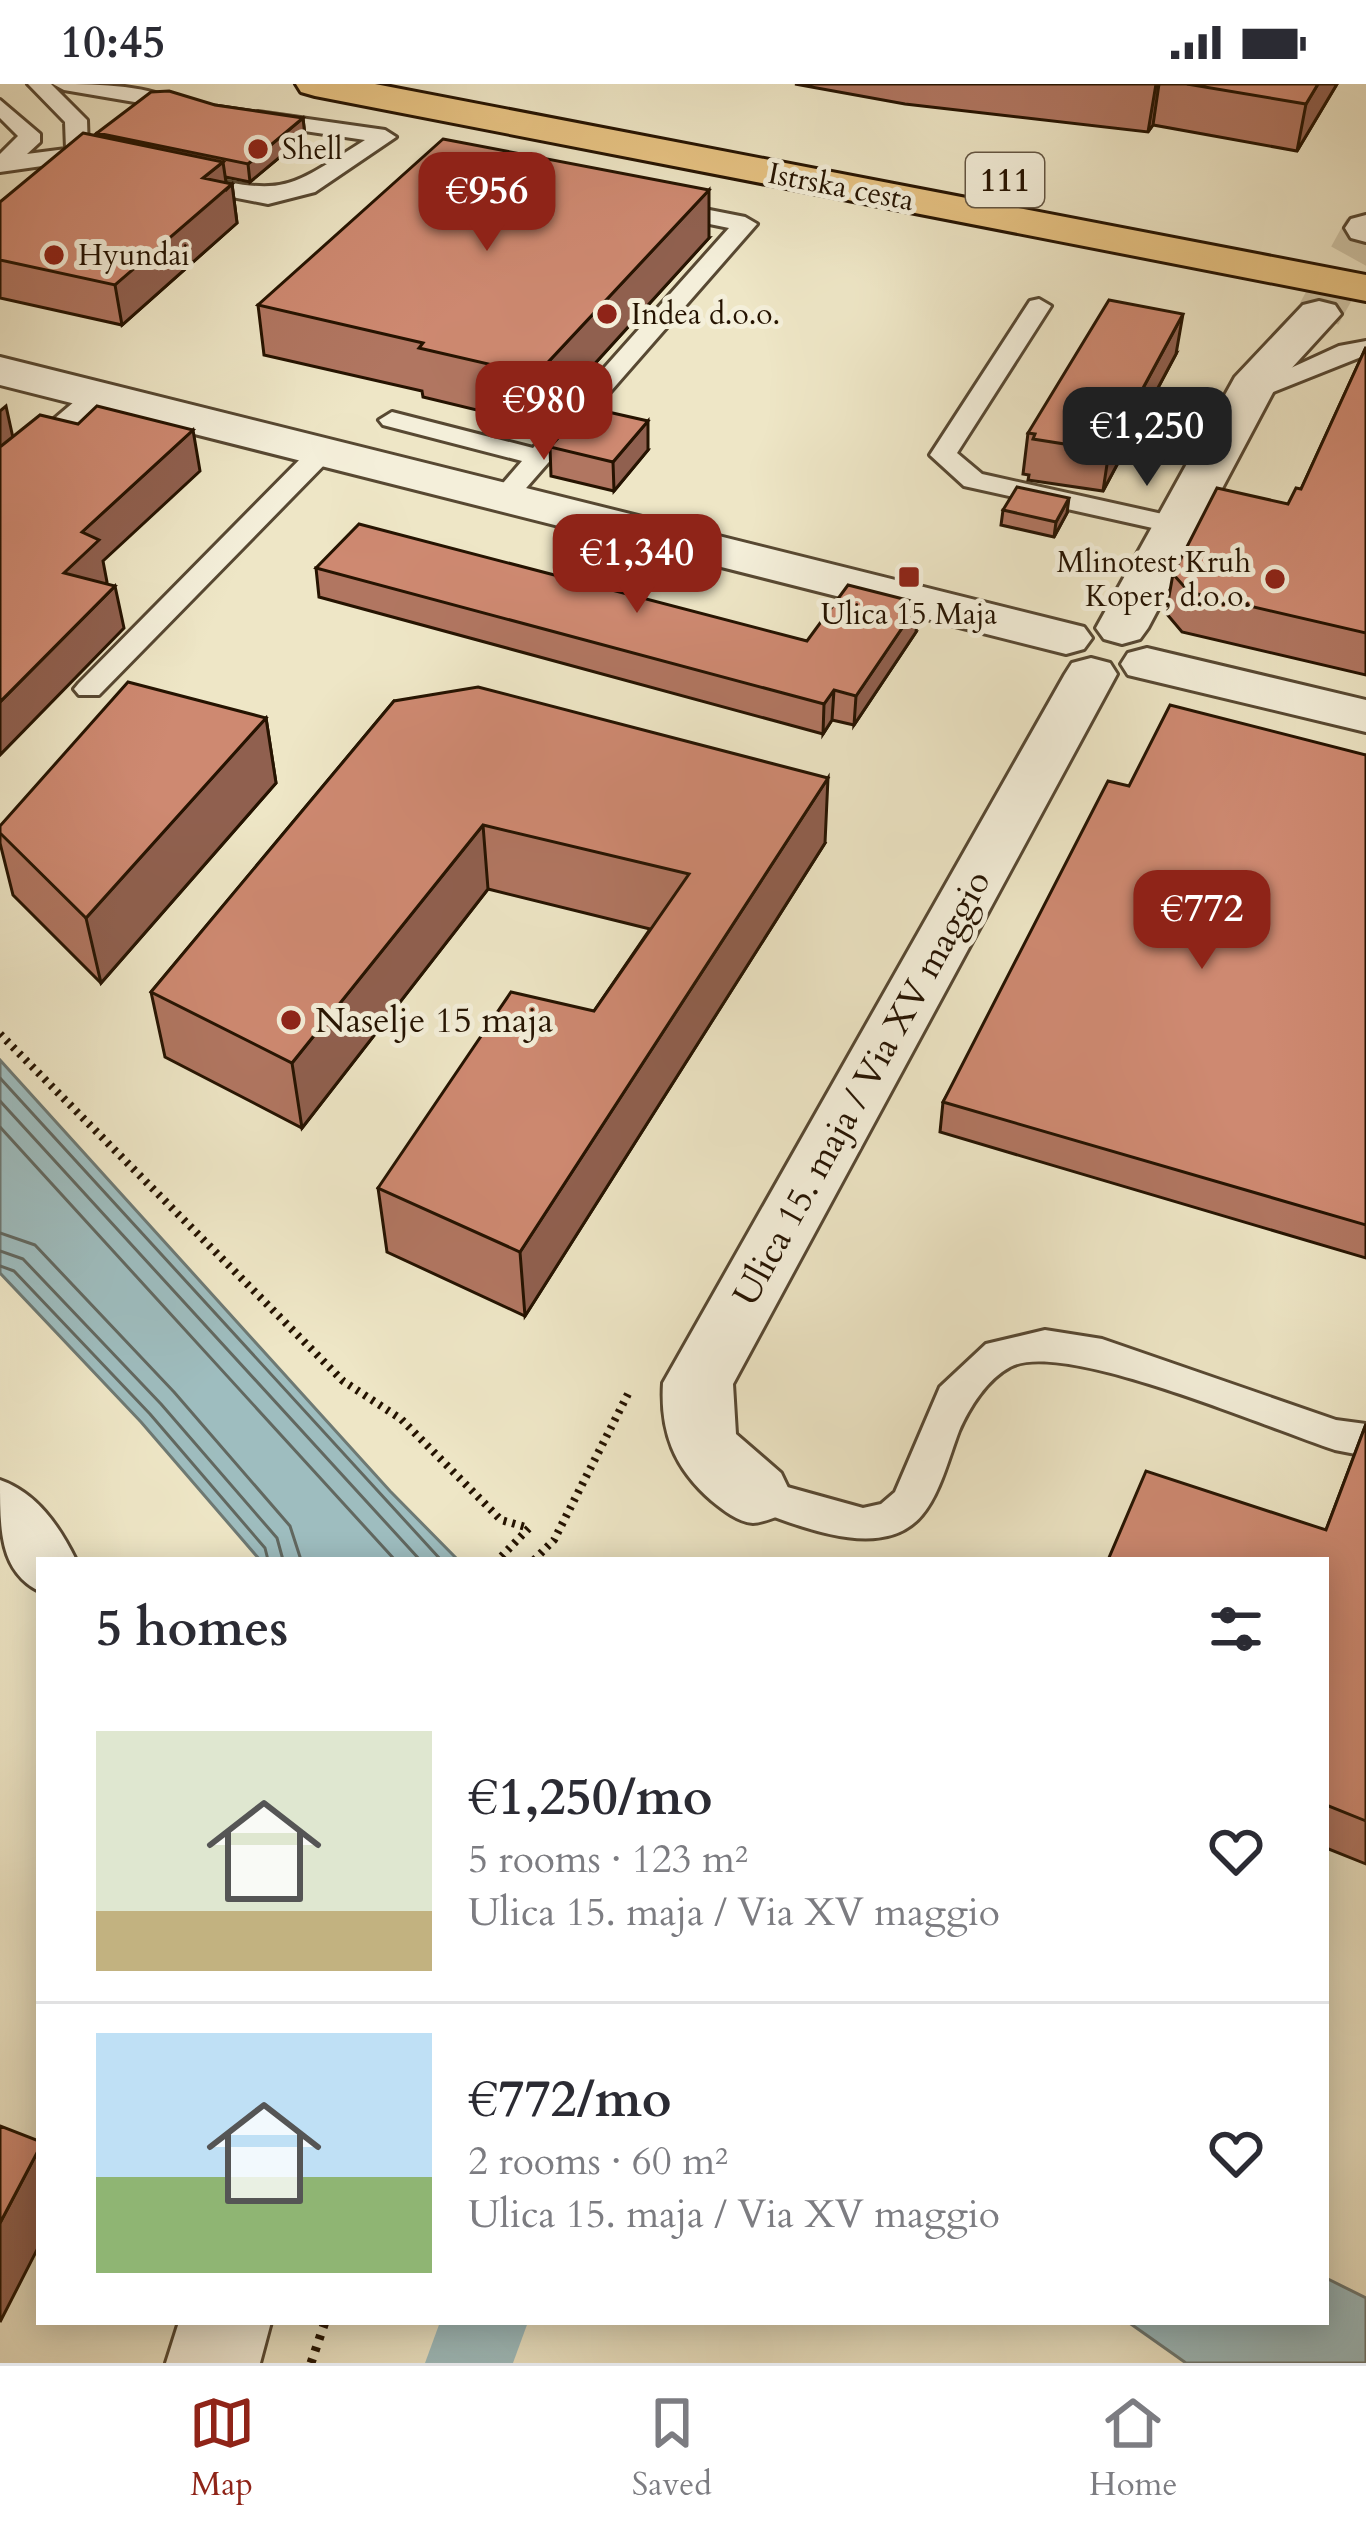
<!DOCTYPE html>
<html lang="en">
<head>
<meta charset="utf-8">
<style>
  body { margin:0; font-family:Cardo,serif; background:#f2f2f3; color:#2b2b33; height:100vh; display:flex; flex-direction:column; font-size:45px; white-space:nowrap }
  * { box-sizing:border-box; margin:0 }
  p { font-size:39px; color:#7c7c81 }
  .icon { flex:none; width:66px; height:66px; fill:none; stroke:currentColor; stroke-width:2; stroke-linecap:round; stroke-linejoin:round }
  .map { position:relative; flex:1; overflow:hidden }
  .panel { position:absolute; left:36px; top:1473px; width:1293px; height:768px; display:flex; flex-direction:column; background:#fff; border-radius:0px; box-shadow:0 6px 30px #0003 }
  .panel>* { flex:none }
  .price { position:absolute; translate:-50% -102px; padding:0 27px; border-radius:24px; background:#8f2418; color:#fff; font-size:39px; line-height:78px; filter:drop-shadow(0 3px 6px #0008) }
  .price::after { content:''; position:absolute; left:50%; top:72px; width:36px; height:27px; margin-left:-18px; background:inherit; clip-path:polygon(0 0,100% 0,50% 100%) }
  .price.active { background:#222; color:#fff }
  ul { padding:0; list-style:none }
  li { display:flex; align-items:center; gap:36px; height:300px; padding:0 60px }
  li+li { border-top:3px solid #e1e1e2 }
  li span { display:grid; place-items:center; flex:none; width:336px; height:240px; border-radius:0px; color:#555 }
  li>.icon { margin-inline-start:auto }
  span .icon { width:144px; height:144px; fill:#fffc; stroke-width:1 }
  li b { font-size:51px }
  h2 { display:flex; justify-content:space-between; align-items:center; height:144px; padding:0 60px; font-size:51px }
  .status { display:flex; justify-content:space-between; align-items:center; height:84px; padding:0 60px; background:#fff; direction:ltr }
  .status svg { height:33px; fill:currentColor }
  .menu { display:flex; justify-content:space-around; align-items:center; height:168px; border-top:3px solid #e1e1e2; background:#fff; font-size:33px; color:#7c7c81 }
  .menu a { display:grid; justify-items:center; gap:6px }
  .menu .active { color:#8f2418 }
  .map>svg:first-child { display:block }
  .water { fill:#9ebdbf; stroke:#6e7973; stroke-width:3 }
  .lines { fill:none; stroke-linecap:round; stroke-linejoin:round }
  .shore { stroke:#626860; stroke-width:3 }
  .canal { fill:#9ebdbf; fill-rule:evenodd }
  .minor-tunnel { stroke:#d0c6a8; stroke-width:44; stroke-dasharray:44 21; stroke-linecap:butt }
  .service-casing { stroke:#574832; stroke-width:6 }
  .minor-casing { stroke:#574832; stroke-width:6 }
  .tertiary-casing { stroke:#574832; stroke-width:6 }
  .trunk-casing { stroke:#251301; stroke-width:6 }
  .path-far1 { stroke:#251301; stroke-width:8; stroke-dasharray:3 6; stroke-linecap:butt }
  .path { stroke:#251301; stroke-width:9; stroke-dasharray:4.5 8; stroke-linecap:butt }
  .service { fill:#f4efda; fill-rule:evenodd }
  .minor { fill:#f4efda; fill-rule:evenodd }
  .tertiary { fill:#f4efda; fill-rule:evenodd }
  .trunk { fill:#e7c383; fill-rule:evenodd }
  .wall { fill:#b17661; stroke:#251301; stroke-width:3 }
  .shaded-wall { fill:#90604f; stroke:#251301; stroke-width:3 }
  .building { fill:#ce8971; stroke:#251301; stroke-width:3 }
  .poi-dot { fill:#8f2418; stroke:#f4efda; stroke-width:4.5 }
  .labels { text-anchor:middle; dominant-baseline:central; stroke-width:10; stroke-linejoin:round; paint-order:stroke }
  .far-poi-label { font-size:30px; fill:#251301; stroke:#f4efda; text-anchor:start }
  .far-street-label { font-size:30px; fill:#251301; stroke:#f4efda }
  .shield { fill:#f4efda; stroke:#635542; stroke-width:3 }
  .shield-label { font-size:33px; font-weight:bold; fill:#251301 }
  .poi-label { font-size:36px; fill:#251301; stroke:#f4efda; text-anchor:start }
  .street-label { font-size:36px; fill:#251301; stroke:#f4efda }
</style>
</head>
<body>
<div class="status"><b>10:45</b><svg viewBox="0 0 49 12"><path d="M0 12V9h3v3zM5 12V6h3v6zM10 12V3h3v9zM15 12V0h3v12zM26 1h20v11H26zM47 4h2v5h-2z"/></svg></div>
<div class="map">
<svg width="1366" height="2279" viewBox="0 0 1366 2279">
  <rect width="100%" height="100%" fill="#eee6c6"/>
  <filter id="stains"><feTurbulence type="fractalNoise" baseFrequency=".00167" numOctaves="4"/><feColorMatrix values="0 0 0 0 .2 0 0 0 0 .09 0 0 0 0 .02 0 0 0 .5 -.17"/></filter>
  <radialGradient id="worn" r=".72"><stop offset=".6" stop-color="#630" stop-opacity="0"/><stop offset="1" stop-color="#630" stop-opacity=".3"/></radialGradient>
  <path class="water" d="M0,976L390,1407L458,1476H260L141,1338L0,1189Z
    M1326,2194L1366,2214V2279H1186L1128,2238H1326Z"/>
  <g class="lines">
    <path class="shore" d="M0,994L441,1476
      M0,1017L420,1476
      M0,1043L395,1476
      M0,1149L35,1161L174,1308L290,1442L301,1476
      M0,1167L23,1175L161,1320L277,1454L283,1476
      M0,1182L14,1187L150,1330L265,1464L268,1476"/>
    <path class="canal" d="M440,2238H528L513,2279H425Z"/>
    <path class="minor-tunnel" d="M1319,230L1366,145"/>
    <defs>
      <path id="service" d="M28,0H51L87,36L88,67L113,77V87L84,81L78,93L70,95L59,88L63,79L0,88V70L18,52L0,34V16L40,50V58L27,70L66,65L65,38Z
        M53,0C89,0 146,0 175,17L164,23L64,6Z
        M258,28L385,46L396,53L315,108L268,120L181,103V93L189,91C286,110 282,109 365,56L250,39L247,34Z
        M664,117L745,133L757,140L513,419H495L491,413L522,377L383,341L379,336L392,328L533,364L729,144L656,129L653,124Z
        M1039,215L1051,222L957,369L982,390L1185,435L1188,441L1185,447L1175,449L964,402L930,371L1030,217Z
        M1366,257V271L1258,314H1240L1236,309L1339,262Z
        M97,303L106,306L110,311L106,316L9,400L0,402V381L88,306Z
        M323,359L332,361L336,367L332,373L99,611H79L74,605L79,599L314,361Z
        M1045,1246L1102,1255L1336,1336L1366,1340V1372L1335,1366C1273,1346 1062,1254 1010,1283C987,1295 969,1324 959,1347C949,1373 940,1410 922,1431C881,1481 791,1438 741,1421L735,1410L741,1399L755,1394L863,1424L881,1420L895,1408L940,1303L986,1260Z"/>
      <path id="minor" d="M1366,131V158L1351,154L1345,144L1351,135Z
        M1319,217L1335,221L1341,230L1278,299L1148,544L1140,555L1122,560L1104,555L1096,544L1235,293L1303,221Z
        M0,273L1084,543L1092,554L1084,565L1066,570L0,301Z
        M1147,564L1366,616V648L1128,591L1121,580L1128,569Z
        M1091,574L1110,579L1117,590L733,1300L736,1350L781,1389L791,1410L781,1431C773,1434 761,1439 753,1439C738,1438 723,1426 712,1417C674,1384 660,1348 663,1299L1065,590L1072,579Z"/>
      <path id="tertiary" d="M0,1396C37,1409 59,1442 76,1476H39V1507C0,1487 0,1447 0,1396Z
        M179,2238H271L260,2279H166Z"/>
      <path id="trunk" d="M296,0H375L1366,191V217L315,12L301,8Z"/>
    </defs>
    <use href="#service" class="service-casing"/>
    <use href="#minor" class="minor-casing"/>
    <use href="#tertiary" class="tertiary-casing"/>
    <use href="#trunk" class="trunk-casing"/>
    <path class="path-far1" d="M0,950L343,1297L401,1335L501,1436L529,1444L498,1476
      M534,1476L554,1456L630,1306"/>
    <path class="path" d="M311,2279L325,2238"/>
    <use href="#service" class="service"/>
    <use href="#minor" class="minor"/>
    <use href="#tertiary" class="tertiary"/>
    <use href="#trunk" class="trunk"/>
  </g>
  <path class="wall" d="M795,0H1337L1297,67L1153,41L1148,48L905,20Z
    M215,21L303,34L305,52L250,98L225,93L226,99L232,100L237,139L122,241L0,214V118L98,52L97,49Z
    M709,154L539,341L423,313L422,307L264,271L258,221Z
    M1366,263V591L1182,548L1166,529L1173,490L1288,420L1301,405Z
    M1176,270L1103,407L1028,396L1029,391L1023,390L1028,349Z
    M550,363L648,366L614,407L551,392Z
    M1003,426L1067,429L1054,453L1001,441Z
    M316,484L807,557L916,548L854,641L832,636L823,650L319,513Z
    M394,617L825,759L525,1232L387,1168L378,1104L594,927L650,845L488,805L302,1044L165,973L151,908Z
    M266,634L276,699L101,899L13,811L0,759V742Z
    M1366,671V1174L940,1048L943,1018L1129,702Z
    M1366,1340V1780L1326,1764V1446Z"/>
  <path class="shaded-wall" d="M1156,0H1159L1153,41L1148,48Z
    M1318,0H1337L1297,67L1306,20Z
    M303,34L305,52L250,98L248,80Z
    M223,78L227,105L232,100L237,139L122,241L115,201L203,94Z
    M709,106V154L539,341L536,291Z
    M1183,230L1176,270L1103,407L1109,367Z
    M6,322L15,363L0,377V327Z
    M648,337V366L614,407L613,378Z
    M193,346L200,387L103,477L107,498L73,530L64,489L82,448Z
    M1069,414L1067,429L1054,453L1056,438Z
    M115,502L124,544L0,671V618Z
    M919,519L916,548L854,641L856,612Z
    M834,606L832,636L823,650L824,620Z
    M266,634L276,699L101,899L86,834Z
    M828,694L825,759L525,1232L520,1168Z
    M483,741L488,805L302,1044L292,979Z
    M39,2065V2162L0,2238V2139Z"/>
  <path class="building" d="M1187,0H1318L1306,20Z
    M169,7L215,21L303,34L248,80L97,49L151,8Z
    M83,49L223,78L203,94L232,100L115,201L0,176V118Z
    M443,55L709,106L536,291L419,264L423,259L258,221Z
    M1109,216L1183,230L1109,367L1033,355L1035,350L1028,349Z
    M1366,263V549L1189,508L1173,490L1217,404L1288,420L1296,404L1301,405Z
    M97,322L193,346L82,448L99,456L64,489L115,502L0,618V363L40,331L78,340Z
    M586,323L648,337L613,378L550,363Z
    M1017,403L1069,414L1056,438L1003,426Z
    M359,440L807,557L848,501L919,519L856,612L834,606L824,620L316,484Z
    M128,598L266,634L86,834L0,749V742Z
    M478,603L828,694L520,1168L378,1104L511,908L594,927L689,790L483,741L292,979L151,908L394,617Z
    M1170,621L1366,671V1141L943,1018L1108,697L1129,702Z
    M1366,1340V1737L1326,1721V1476H1108L1146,1387L1326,1446Z
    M0,2042L39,2057V2065L0,2139Z"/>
  <g class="poi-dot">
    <circle cx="258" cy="65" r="12"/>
    <circle cx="54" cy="171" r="12"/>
    <circle cx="607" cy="230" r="12"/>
    <rect x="897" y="481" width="24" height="24" rx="6"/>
    <circle cx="1275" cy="495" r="12"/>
    <circle cx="291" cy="936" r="12"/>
  </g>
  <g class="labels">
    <g class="far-poi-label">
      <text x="282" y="65">Shell</text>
      <text x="78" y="171">Hyundai</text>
      <text x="631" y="230">Indea d.o.o.</text>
      <text x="1251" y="478" text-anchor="end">Mlinotest Kruh<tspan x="1251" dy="34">Koper, d.o.o.</tspan></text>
      <text x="909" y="530" text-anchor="middle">Ulica 15 Maja</text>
    </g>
    <g class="far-street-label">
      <text transform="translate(841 103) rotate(11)">Istrska cesta</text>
    </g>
    <rect class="shield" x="966" y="69" width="78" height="54" rx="9"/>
    <g class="shield-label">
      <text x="1005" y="96">111</text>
    </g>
    <g class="poi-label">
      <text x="315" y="936">Naselje 15 maja</text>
    </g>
    <g class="street-label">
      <text transform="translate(862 1004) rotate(-61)">Ulica 15. maja / Via XV maggio</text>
    </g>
  </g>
  <rect width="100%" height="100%" filter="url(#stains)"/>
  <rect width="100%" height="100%" fill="url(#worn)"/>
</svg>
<b class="price" style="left:487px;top:170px">€956</b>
<b class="price" style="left:544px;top:379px">€980</b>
<b class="price active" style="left:1147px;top:405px">€1,250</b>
<b class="price" style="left:637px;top:532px">€1,340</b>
<b class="price" style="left:1202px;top:888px">€772</b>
<section class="panel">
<h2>5 homes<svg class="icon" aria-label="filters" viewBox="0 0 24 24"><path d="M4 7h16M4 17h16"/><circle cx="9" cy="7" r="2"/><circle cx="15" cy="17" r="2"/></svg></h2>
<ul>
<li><span style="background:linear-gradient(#dfe7d0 75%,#c2b280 0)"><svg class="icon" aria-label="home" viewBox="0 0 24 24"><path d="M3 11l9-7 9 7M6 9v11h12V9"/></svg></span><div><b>€1,250/mo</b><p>5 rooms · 123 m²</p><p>Ulica 15. maja / Via XV maggio</p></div><svg class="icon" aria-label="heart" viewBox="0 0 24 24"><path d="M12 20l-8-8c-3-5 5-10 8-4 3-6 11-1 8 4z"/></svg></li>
<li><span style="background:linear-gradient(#bfe0f5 60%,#8fb573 0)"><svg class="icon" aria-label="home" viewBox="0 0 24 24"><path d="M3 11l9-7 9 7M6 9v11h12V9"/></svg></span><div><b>€772/mo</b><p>2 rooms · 60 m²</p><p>Ulica 15. maja / Via XV maggio</p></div><svg class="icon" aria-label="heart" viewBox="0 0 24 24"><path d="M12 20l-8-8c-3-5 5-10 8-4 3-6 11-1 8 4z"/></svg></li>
</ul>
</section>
</div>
<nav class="menu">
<a class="active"><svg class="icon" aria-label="map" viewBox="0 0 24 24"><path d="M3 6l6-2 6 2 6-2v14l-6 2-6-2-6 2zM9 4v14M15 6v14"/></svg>Map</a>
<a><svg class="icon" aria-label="saved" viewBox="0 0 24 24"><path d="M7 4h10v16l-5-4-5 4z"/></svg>Saved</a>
<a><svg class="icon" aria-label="home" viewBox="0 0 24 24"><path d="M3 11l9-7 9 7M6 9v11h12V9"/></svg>Home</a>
</nav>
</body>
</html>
